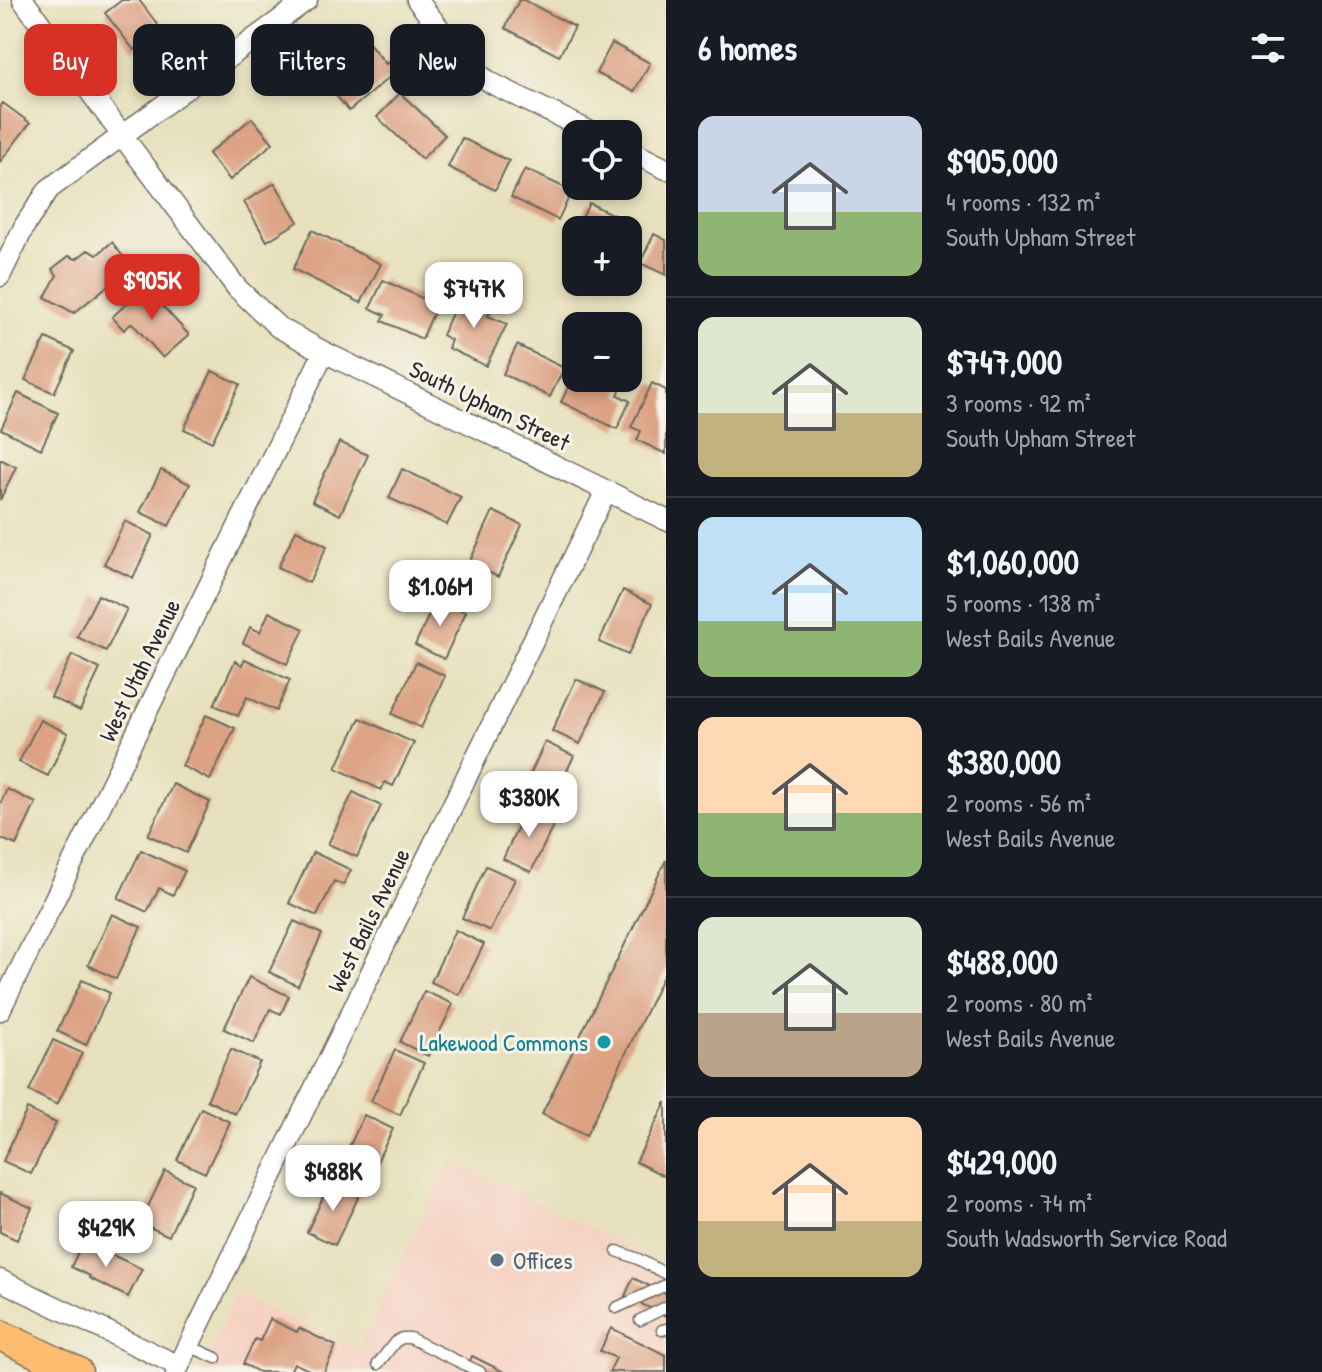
<!DOCTYPE html>
<html lang="en">
<head>
<meta charset="utf-8">
<style>
  body { margin:0; font-family:"Patrick Hand",sans-serif; background:#20242c; color:#f1f3f6; height:100vh; display:flex; flex-direction:column; font-size:30px; white-space:nowrap }
  * { box-sizing:border-box; margin:0 }
  p { font-size:26px; color:#9ea1a6 }
  .icon { flex:none; width:44px; height:44px; fill:none; stroke:currentColor; stroke-width:2; stroke-linecap:round; stroke-linejoin:round }
  .map { position:relative; flex:1; overflow:hidden }
  .details { display:flex; flex-direction:column; background:#171b24; width:656px }
  .details>* { flex:none }
  .hud { position:absolute; left:24px; top:24px; width:522px; height:72px; display:flex; gap:16px }
  .tools { position:absolute; left:562px; top:120px; display:grid; gap:16px }
  .tools a { display:grid; place-items:center; width:80px; height:80px; border-radius:16px; background:#171b24; box-shadow:0 4px 12px #0003; font-size:40px }
  .price { position:absolute; translate:-50% -68px; padding:0 18px; border-radius:16px; background:#fff; color:#222; font-size:26px; line-height:52px; filter:drop-shadow(0 2px 4px #0008) }
  .price::after { content:''; position:absolute; left:50%; top:48px; width:24px; height:18px; margin-left:-12px; background:inherit; clip-path:polygon(0 0,100% 0,50% 100%) }
  .price.active { background:#d93025; color:#fff }
  ul { padding:0; list-style:none }
  li { display:flex; align-items:center; gap:24px; height:200px; padding:0 32px }
  li+li { border-top:2px solid #363941 }
  li span { display:grid; place-items:center; flex:none; width:224px; height:160px; border-radius:16px; color:#555 }
  li>.icon { margin-inline-start:auto }
  span .icon { width:96px; height:96px; fill:#fffc; stroke-width:1 }
  li b { font-size:34px }
  h2 { display:flex; justify-content:space-between; align-items:center; height:96px; padding:0 32px; font-size:34px }
  .chip { padding:0 28px; border-radius:16px; background:#171b24; box-shadow:0 4px 12px #0003; font-size:28px; line-height:72px }
  .chip.active { background:#d93025; color:#fff }
  main { display:flex; flex:1; min-height:0 }
  .map>svg:first-child { display:block }
  .built { fill:#f5d2c2 }
  .building { fill:#dca283 }
  .lines { fill:none; stroke-linecap:round; stroke-linejoin:round }
  .service-casing { stroke:#6d6a5e; stroke-width:13 }
  .minor-casing { stroke:#6d6a5e; stroke-width:23 }
  .primary-casing { stroke:#6d6a5e; stroke-width:33 }
  .service { stroke:#fff; stroke-width:10 }
  .minor { stroke:#fff; stroke-width:20 }
  .primary { stroke:#fdbc70; stroke-width:30 }
  .culture-dot { fill:#0f9aa8; stroke:#f7f3e8; stroke-width:3 }
  .service-dot { fill:#5c6f8a; stroke:#f7f3e8; stroke-width:3 }
  .labels { text-anchor:middle; dominant-baseline:central; stroke-width:6; stroke-linejoin:round; paint-order:stroke }
  .street-label { font-size:24px; fill:#2b2b2b; stroke:#f7f3e8 }
  .culture-label { font-size:24px; fill:#0d838f; stroke:#f7f3e8; text-anchor:end }
  .service-label { font-size:24px; fill:#4e5e75; stroke:#f7f3e8; text-anchor:start }
</style>
</head>
<body>
<main>
<div class="map">
<svg width="666" height="1372" viewBox="0 0 666 1372">
  <rect width="100%" height="100%" fill="#f7f3e8"/>
  <filter id="ink" filterUnits="userSpaceOnUse"><feTurbulence type="fractalNoise" baseFrequency=".0125" numOctaves="2"/><feDisplacementMap in="SourceGraphic" scale="16" xChannelSelector="R" yChannelSelector="G"/><feConvolveMatrix kernelMatrix="1 2 1 2 8 2 1 2 1" color-interpolation-filters="sRGB"/></filter>
  <filter id="wash" filterUnits="userSpaceOnUse"><feTurbulence type="fractalNoise" baseFrequency=".006" numOctaves="4" result="noise"/><feDisplacementMap in="SourceGraphic" scale="32" xChannelSelector="R" yChannelSelector="G"/><feGaussianBlur stdDeviation="1.8" result="paint"/><feColorMatrix in="noise" values="0 0 0 0 0 0 0 0 0 0 0 0 0 0 0 0 0 1.4 0 .05"/><feComposite in="paint" operator="in"/></filter>
  <g filter="url(#wash)">
    <rect width="100%" height="100%" fill="#e7e0bc"/>
    <path class="built" d="M450,1160L666,1265V1372H201L235,1293L358,1350Z"/>
    <g id="blocks">
      <path class="building" d="M122,0H139L161,29L134,50L105,13Z
        M519,0H524L575,27L559,56L505,28Z
        M363,36L386,64L391,60L399,69L349,111L318,74Z
        M612,43L650,63L634,92L596,73Z
        M400,93L445,135L422,159L377,117Z
        M3,103L30,123L0,162V107Z
        M252,118L273,143L230,180L208,154Z
        M462,138L509,161L495,190L448,167Z
        M525,169L572,191L558,220L511,197Z
        M275,183L298,222L267,241L244,202Z
        M589,203L636,226L628,243V230H576Z
        M312,230L381,264L361,303L293,269Z
        M654,234L666,240V275L640,263Z
        M112,242L131,267L74,313L45,297L57,275L52,269L69,256L76,259L88,250L97,255Z
        M383,280L437,305L422,339L382,321L385,315L370,308Z
        M145,287L189,335L163,358L132,323L124,330L112,317Z
        M462,292L493,306L488,316L507,324L486,366L448,348L451,340L442,335Z
        M46,338L74,351L54,393L25,380Z
        M517,345L564,368L550,397L503,374Z
        M212,371L240,384L212,442L184,429Z
        M576,371V378H600L621,388L618,395L630,401L617,429L561,402Z
        M652,383L666,390V454L637,440L641,431L631,427Z
        M18,393L58,413L41,449L1,429Z
        M339,442L368,455L340,515L312,501Z
        M0,459L16,467L0,500Z
        M402,469L461,497L447,525L389,498Z
        M161,470L190,484L169,526L140,512Z
        M493,511L522,525L498,577L469,563Z
        M125,521L153,535L133,578L104,564Z
        M296,530L327,546L309,583L278,567Z
        M623,590L652,604L628,655L599,642Z
        M98,595L127,609L106,651L77,637Z
        M437,598L466,612L444,659L415,645Z
        M269,612L304,629L287,664L243,643L250,627L260,632Z
        M72,655L100,669L80,711L51,697Z
        M245,659L290,680L276,711L247,697L238,716L214,705L235,661L242,665Z
        M416,662L445,676L421,728L392,714Z
        M576,679L605,692L580,744L552,731Z
        M206,715L235,728L210,780L182,766Z
        M360,718L414,743L393,786L385,782L381,790L336,768Z
        M40,720L68,733L48,776L19,762Z
        M545,742L574,756L549,808L521,794Z
        M173,784L210,802L186,853L148,835Z
        M7,789L36,803L16,845L0,838V804Z
        M353,792L381,806L357,857L328,844Z
        M527,807L556,820L531,872L503,859Z
        M141,850L185,871L173,895L159,888L147,912L118,898Z
        M313,852L351,870L343,885L334,881L317,916L289,903Z
        M666,860V970L586,1136L542,1114Z
        M486,866L515,879L490,931L462,918Z
        M112,914L141,927L116,979L88,965Z
        M294,921L322,934L298,986L269,972Z
        M455,930L484,944L459,995L431,982Z
        M249,977L289,996L281,1014L270,1009L254,1043L224,1029Z
        M82,980L110,993L86,1045L57,1031Z
        M424,991L453,1004L428,1056L400,1042Z
        M53,1040L82,1053L57,1105L29,1091Z
        M231,1049L260,1062L235,1114L207,1100Z
        M395,1050L424,1063L400,1115L371,1101Z
        M666,1102V1177L636,1162Z
        M201,1108L230,1122L205,1173L177,1160Z
        M27,1109L56,1123L31,1174L3,1161Z
        M364,1115L393,1129L368,1180L340,1167Z
        M165,1171L193,1184L169,1236L140,1223Z
        M331,1180L360,1194L335,1245L307,1232Z
        M0,1193L32,1208L17,1240L0,1232Z
        M83,1241L142,1269L128,1297L89,1278L90,1276L71,1267Z
        M633,1278L666,1294V1316L625,1296Z
        M270,1319L297,1332L299,1328L336,1346L324,1372H313L294,1363L290,1372H259L243,1364L255,1339L260,1341Z
        M611,1328L666,1355V1372H609L616,1358L600,1351Z
        M472,1356L504,1372H465Z"/>
    </g>
  </g>
  <g filter="url(#ink)">
    <use href="#blocks" fill-opacity="0" stroke="#6d6a5e" stroke-width="2"/>
    <g class="lines">
      <defs>
        <path id="service" d="M617,1251L638,1259L666,1274
          M616,1308L666,1285
          M640,1320L666,1307
          M662,1330L666,1329
          M189,1346L216,1358
          M378,1364L395,1342L402,1338H410L480,1372"/>
        <path id="minor" d="M23,0L121,134L237,288L278,327L324,352L666,520
          M417,0L472,70L493,84L595,134
          M628,150L666,169
          M0,276L25,225L49,189L307,0
          M0,1010L324,352
          M0,1280L179,1366
          M176,1372L606,491"/>
        <path id="primary" d="M0,1335L77,1372"/>
      </defs>
      <use href="#service" class="service-casing"/>
      <use href="#minor" class="minor-casing"/>
      <use href="#primary" class="primary-casing"/>
      <use href="#service" class="service"/>
      <use href="#minor" class="minor"/>
      <use href="#primary" class="primary"/>
    </g>
  </g>
  <circle class="culture-dot" cx="604" cy="1042" r="8"/>
  <circle class="service-dot" cx="497" cy="1260" r="8"/>
  <g class="labels">
    <g class="street-label">
      <text transform="translate(490 405) rotate(26)">South Upham Street</text>
      <text transform="translate(139 670) rotate(-64)">West Utah Avenue</text>
      <text transform="translate(368 920) rotate(-64)">West Bails Avenue</text>
    </g>
    <g class="culture-label">
      <text x="588" y="1042">Lakewood Commons</text>
    </g>
    <g class="service-label">
      <text x="513" y="1260">Offices</text>
    </g>
  </g>
</svg>
<div class="tools">
<a><svg class="icon" aria-label="locate" viewBox="0 0 24 24"><circle cx="12" cy="12" r="6"/><path d="M12 2v4M12 18v4M2 12h4M18 12h4"/></svg></a>
<a>+</a>
<a>−</a>
</div>
<b class="price active" style="left:152px;top:322px">$905K</b>
<b class="price" style="left:474px;top:330px">$747K</b>
<b class="price" style="left:440px;top:628px">$1.06M</b>
<b class="price" style="left:529px;top:839px">$380K</b>
<b class="price" style="left:333px;top:1213px">$488K</b>
<b class="price" style="left:106px;top:1269px">$429K</b>
<div class="hud">
<a class="chip active">Buy</a>
<a class="chip">Rent</a>
<a class="chip">Filters</a>
<a class="chip">New</a>
</div>
</div>
<section class="details">
<h2>6 homes<svg class="icon" aria-label="filters" viewBox="0 0 24 24"><path d="M4 7h16M4 17h16"/><circle cx="9" cy="7" r="2"/><circle cx="15" cy="17" r="2"/></svg></h2>
<ul>
<li><span style="background:linear-gradient(#c9d6e8 60%,#8fb573 0)"><svg class="icon" aria-label="home" viewBox="0 0 24 24"><path d="M3 11l9-7 9 7M6 9v11h12V9"/></svg></span><div><b>$905,000</b><p>4 rooms · 132 m²</p><p>South Upham Street</p></div></li>
<li><span style="background:linear-gradient(#dfe7d0 60%,#c2b280 0)"><svg class="icon" aria-label="home" viewBox="0 0 24 24"><path d="M3 11l9-7 9 7M6 9v11h12V9"/></svg></span><div><b>$747,000</b><p>3 rooms · 92 m²</p><p>South Upham Street</p></div></li>
<li><span style="background:linear-gradient(#bfe0f5 65%,#8fb573 0)"><svg class="icon" aria-label="home" viewBox="0 0 24 24"><path d="M3 11l9-7 9 7M6 9v11h12V9"/></svg></span><div><b>$1,060,000</b><p>5 rooms · 138 m²</p><p>West Bails Avenue</p></div></li>
<li><span style="background:linear-gradient(#ffd9b3 60%,#8fb573 0)"><svg class="icon" aria-label="home" viewBox="0 0 24 24"><path d="M3 11l9-7 9 7M6 9v11h12V9"/></svg></span><div><b>$380,000</b><p>2 rooms · 56 m²</p><p>West Bails Avenue</p></div></li>
<li><span style="background:linear-gradient(#dfe7d0 60%,#b9a48a 0)"><svg class="icon" aria-label="home" viewBox="0 0 24 24"><path d="M3 11l9-7 9 7M6 9v11h12V9"/></svg></span><div><b>$488,000</b><p>2 rooms · 80 m²</p><p>West Bails Avenue</p></div></li>
<li><span style="background:linear-gradient(#ffd9b3 65%,#c2b280 0)"><svg class="icon" aria-label="home" viewBox="0 0 24 24"><path d="M3 11l9-7 9 7M6 9v11h12V9"/></svg></span><div><b>$429,000</b><p>2 rooms · 74 m²</p><p>South Wadsworth Service Road</p></div></li>
</ul>
</section>
</main>
</body>
</html>
